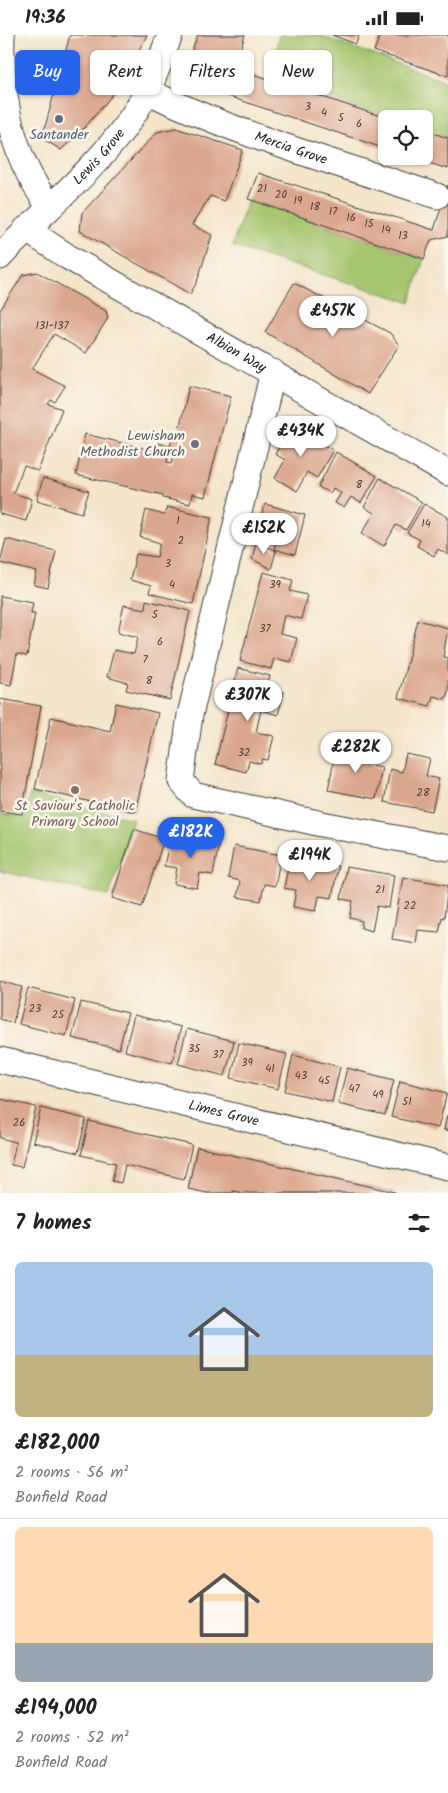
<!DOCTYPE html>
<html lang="en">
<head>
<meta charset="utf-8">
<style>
  body { margin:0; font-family:Kalam,sans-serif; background:#f2f2f2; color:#222; height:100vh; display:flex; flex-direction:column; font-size:19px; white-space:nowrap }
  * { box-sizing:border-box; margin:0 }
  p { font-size:16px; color:#767676 }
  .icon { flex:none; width:28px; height:28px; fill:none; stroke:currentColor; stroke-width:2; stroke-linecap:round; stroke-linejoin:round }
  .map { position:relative; height:1158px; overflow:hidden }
  .drawer { display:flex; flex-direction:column; background:#fff; flex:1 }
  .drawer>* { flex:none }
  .guide { position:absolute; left:15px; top:15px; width:419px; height:45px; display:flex; gap:10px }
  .controls { position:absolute; left:378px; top:75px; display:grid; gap:10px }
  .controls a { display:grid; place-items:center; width:55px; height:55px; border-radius:8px; background:#fff; box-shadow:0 1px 4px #0004; font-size:25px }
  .price { position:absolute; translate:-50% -42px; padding:0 11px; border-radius:18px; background:#fff; color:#222; font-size:16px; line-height:32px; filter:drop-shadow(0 1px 2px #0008) }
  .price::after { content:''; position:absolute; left:50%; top:30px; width:15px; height:11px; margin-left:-8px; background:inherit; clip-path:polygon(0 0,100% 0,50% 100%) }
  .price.active { background:#2563eb; color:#fff }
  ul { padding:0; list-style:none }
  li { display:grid; align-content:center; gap:10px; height:265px; padding:0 15px }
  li+li { border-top:1px solid #e0e0e0 }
  li span { display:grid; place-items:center; height:155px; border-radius:8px; color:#555 }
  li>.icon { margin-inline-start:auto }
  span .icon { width:90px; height:90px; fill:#fffc; stroke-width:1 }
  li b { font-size:21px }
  h2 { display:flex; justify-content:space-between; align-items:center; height:60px; padding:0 15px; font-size:21px }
  .chip { padding:0 18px; border-radius:8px; background:#fff; box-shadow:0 1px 4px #0004; font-size:18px; line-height:45px }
  .chip.active { background:#2563eb; color:#fff }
  .status { display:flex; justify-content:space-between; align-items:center; height:35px; padding:0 25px; background:#fff; direction:ltr }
  .status svg { height:14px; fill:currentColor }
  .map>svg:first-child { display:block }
  .green { fill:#a5c56e; stroke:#607045 }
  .building { fill:#dba68e }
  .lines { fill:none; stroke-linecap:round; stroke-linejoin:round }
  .minor-casing { stroke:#3c3a36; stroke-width:27 }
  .minor { stroke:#fff; stroke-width:25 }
  .service-dot { fill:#5c6f8a; stroke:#fbf7ec; stroke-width:2 }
  .worship-dot { fill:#6b7280; stroke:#fbf7ec; stroke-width:2 }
  .education-dot { fill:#8d6e63; stroke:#fbf7ec; stroke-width:2 }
  .labels { text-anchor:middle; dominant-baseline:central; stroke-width:5; stroke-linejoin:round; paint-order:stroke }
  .number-label { font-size:11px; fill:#4c3e38 }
  .service-label { font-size:14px; fill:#4e5e75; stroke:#fbf7ec }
  .street-label { font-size:14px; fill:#1c1c1c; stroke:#fbf7ec }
  .worship-label { font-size:14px; fill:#5b616d; stroke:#fbf7ec; text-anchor:end }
  .education-label { font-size:14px; fill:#785e54; stroke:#fbf7ec }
</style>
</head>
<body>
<div class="status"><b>19:36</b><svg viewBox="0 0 49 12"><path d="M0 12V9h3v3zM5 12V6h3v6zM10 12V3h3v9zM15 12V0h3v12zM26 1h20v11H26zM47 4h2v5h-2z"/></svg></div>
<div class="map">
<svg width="448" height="1158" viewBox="0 0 448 1158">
  <rect width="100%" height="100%" fill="#fbf7ec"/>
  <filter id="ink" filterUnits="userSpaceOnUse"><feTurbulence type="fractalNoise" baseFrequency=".02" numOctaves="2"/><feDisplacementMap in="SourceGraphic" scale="10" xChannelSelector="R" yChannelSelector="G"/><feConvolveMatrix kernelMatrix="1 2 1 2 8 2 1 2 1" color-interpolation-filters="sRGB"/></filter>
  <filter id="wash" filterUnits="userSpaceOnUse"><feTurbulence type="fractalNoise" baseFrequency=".0096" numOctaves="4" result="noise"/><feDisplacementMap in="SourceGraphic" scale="20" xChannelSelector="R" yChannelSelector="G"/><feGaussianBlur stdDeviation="1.12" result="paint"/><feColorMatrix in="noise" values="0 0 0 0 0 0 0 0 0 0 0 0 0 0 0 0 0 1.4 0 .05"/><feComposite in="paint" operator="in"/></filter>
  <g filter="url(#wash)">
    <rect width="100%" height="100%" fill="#f4e5cb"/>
    <path class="green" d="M279,0H319L448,47V103L424,95V84H392L270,42Z
      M248,164L424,224L410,267L232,211Z
      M30,759L133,784L109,861L0,836V778L24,783Z"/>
    <g id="blocks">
      <path class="building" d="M70,0H147L119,52L86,91L61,115L42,103Z
        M198,0H245L235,33L386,83V114L218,58L181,42Z
        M332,0H359L356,9Z
        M380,0H448V41L374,16Z
        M176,93L243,115L224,166L210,161L192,190L212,200L197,247L190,259L80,196L82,178L157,97Z
        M424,95L448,103V134L409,122L424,121Z
        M258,138L434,195L448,150V201L431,205L424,224L248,164Z
        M37,237L106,276L108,283L86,318L54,299L32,334L65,351L55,367L51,365L48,369L62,374L38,436L24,431L13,458L32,464L26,486L0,479V275L23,240Z
        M294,248L390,298L399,310L368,359L265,297Z
        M189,351L231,361L205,462L192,459L190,469L163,463V460L76,440L85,399L155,416L157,408L170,411L167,427L172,428L176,412L170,411L173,398L178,399Z
        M291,392L333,415L317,443L307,437L297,456L275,443L285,425L275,419Z
        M336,417L377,441L361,468L351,462L344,473L335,468L341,458L333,453L330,458L318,452Z
        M43,443L89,456L82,478L37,465Z
        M380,443L422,467L406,495L396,490L384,511L362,498L374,478L364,472Z
        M265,469L305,480L295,520L274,514L282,487L261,482Z
        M424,469L448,482V520L438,514L434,521L417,511L420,505L407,498Z
        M167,472L212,482L193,569L149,558L151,551L130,545L136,519L157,522L160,508L140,502L146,475L164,480Z
        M6,504L56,516L48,553L34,550L37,537L0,528Z
        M256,507L276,516L271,534L252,524Z
        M263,537L293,545L290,556L307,560L301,584L284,580L280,599L297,603L291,627L274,623L271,634L240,626Z
        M0,561L33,567L31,578H35L27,621L17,619L11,650L0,648Z
        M146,565L190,576L170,665L126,655L128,648L107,642L114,615L134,619L136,611L138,602L118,597L124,570L145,574Z
        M418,585L448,593L443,622L448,623V657L445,664L433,661L430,671L398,663Z
        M238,633L270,641L267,653L284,657L278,680L261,675L256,697L274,701L268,725L262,724L261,729L249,726L246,737L215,729Z
        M0,664L41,671L22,779L0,776Z
        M116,668L158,678L135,777L35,754L51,682L110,696Z
        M350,709L374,714L371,730L382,732L376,764L328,755L334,724L347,726Z
        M406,719L430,724L426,741L439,744L432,776L384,767L390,734L402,737Z
        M134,794L164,804L142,872L112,863Z
        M171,799L219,808L213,840L200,838L197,853L174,849L177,833L164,831Z
        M234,811L281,820L275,851L264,849L261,866L237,862L240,846L228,843Z
        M290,821L338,831L332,863L319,861L316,876L293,872L296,855L284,853Z
        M346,832L394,840L389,873L377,871L372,896L361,893L362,886L350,883L353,866L341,864Z
        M403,842L448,850L444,883L442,882L439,897L418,895L416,908L392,904Z
        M0,946L22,952L13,988L0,984Z
        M28,953L75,965L66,1001L19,989Z
        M81,967L128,978L119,1014L72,1003Z
        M134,980L181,992L172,1028L125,1016Z
        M187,994L234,1006L225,1041L178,1029Z
        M239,1008L287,1019L278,1054L231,1043Z
        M293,1020L340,1032L332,1067L285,1056Z
        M347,1033L394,1045L385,1080L338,1069Z
        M400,1046L447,1058L438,1093L391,1082Z
        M0,1064L36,1072L22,1132L11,1130L16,1107L0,1103Z
        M41,1073L86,1084L78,1118L33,1107Z
        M447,1080H448V1096L444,1095Z
        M89,1086L192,1110L184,1144L125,1130L121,1148L112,1146L116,1128L81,1120Z
        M197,1112L395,1157V1158H243L233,1156V1158H207L188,1154Z"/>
    </g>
  </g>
  <g filter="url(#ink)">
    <use href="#blocks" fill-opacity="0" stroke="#3c3a36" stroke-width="1"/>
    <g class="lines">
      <defs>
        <g id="minor">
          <path d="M2,0C0,62 11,122 50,172"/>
          <path id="s1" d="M147,56C240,101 340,129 437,161"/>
          <path id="s2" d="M26,194L68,222L448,438"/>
          <path id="s3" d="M0,222C42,177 98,133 131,83C149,58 159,29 170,0"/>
          <path d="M273,337L190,680L181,746L193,760L322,789L448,813"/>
          <path id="s4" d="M0,1025L448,1132"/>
        </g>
      </defs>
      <use href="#minor" class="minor-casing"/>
      <use href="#minor" class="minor"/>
    </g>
  </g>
  <circle class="service-dot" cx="59" cy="84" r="5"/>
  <circle class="worship-dot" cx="195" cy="409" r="5"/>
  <circle class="education-dot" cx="75" cy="755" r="5"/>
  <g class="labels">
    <g class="number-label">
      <text x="308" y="72">3</text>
      <text x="324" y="78">4</text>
      <text x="341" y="83">5</text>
      <text x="359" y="89">6</text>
      <text x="262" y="154">21</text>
      <text x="281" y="160">20</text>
      <text x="298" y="166">19</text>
      <text x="315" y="172">18</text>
      <text x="333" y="177">17</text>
      <text x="351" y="183">16</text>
      <text x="369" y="189">15</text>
      <text x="386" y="195">14</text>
      <text x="403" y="201">13</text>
      <text x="52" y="291">131-137</text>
      <text x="359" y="450">8</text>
      <text x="178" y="486">1</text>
      <text x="426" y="489">14</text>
      <text x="181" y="506">2</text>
      <text x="168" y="529">3</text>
      <text x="172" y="550">4</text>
      <text x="275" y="550">39</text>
      <text x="155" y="580">5</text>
      <text x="265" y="594">37</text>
      <text x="160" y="607">6</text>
      <text x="145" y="625">7</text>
      <text x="149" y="646">8</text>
      <text x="244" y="718">32</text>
      <text x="423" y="758">28</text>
      <text x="380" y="855">21</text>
      <text x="410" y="871">22</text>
      <text x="35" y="974">23</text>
      <text x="58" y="980">25</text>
      <text x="194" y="1014">35</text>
      <text x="218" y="1020">37</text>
      <text x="247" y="1028">39</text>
      <text x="270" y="1034">41</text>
      <text x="301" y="1041">43</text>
      <text x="324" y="1046">45</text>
      <text x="354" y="1054">47</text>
      <text x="378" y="1060">49</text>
      <text x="407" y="1067">51</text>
      <text x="19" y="1088">26</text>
    </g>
    <g class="service-label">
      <text x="59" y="100">Santander</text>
    </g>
    <g class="street-label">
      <text stroke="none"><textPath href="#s1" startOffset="155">Mercia Grove</textPath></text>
      <text stroke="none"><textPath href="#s3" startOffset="141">Lewis Grove</textPath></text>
      <text stroke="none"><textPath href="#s2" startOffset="244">Albion Way</textPath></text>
      <text stroke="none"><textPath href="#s4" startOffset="230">Limes Grove</textPath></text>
    </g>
    <g class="worship-label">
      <text x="185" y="401">Lewisham<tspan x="185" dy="16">Methodist Church</tspan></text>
    </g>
    <g class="education-label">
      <text x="75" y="771">St Saviour's Catholic<tspan x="75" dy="16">Primary School</tspan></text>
    </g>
  </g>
</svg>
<div class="controls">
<a><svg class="icon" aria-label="locate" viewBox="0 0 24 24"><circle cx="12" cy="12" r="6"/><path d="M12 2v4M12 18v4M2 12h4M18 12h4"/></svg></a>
</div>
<b class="price" style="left:333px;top:303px">£457K</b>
<b class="price" style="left:301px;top:423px">£434K</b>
<b class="price" style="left:264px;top:520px">£152K</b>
<b class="price" style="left:248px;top:687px">£307K</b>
<b class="price" style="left:356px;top:739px">£282K</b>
<b class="price active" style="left:191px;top:824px">£182K</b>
<b class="price" style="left:310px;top:847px">£194K</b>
<div class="guide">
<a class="chip active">Buy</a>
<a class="chip">Rent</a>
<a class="chip">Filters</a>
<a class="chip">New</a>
</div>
</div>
<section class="drawer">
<h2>7 homes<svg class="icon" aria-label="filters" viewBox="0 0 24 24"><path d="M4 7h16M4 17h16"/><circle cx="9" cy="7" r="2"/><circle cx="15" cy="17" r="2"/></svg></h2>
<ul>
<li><span style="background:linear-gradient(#a9c7e8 60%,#c2b280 0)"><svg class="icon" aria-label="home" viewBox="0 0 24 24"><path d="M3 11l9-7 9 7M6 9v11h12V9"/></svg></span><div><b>£182,000</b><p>2 rooms · 56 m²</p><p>Bonfield Road</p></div></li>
<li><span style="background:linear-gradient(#ffd9b3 75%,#9aa5b1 0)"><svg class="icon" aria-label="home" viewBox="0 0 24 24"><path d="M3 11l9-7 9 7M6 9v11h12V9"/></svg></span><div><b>£194,000</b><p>2 rooms · 52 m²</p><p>Bonfield Road</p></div></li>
</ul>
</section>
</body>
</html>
